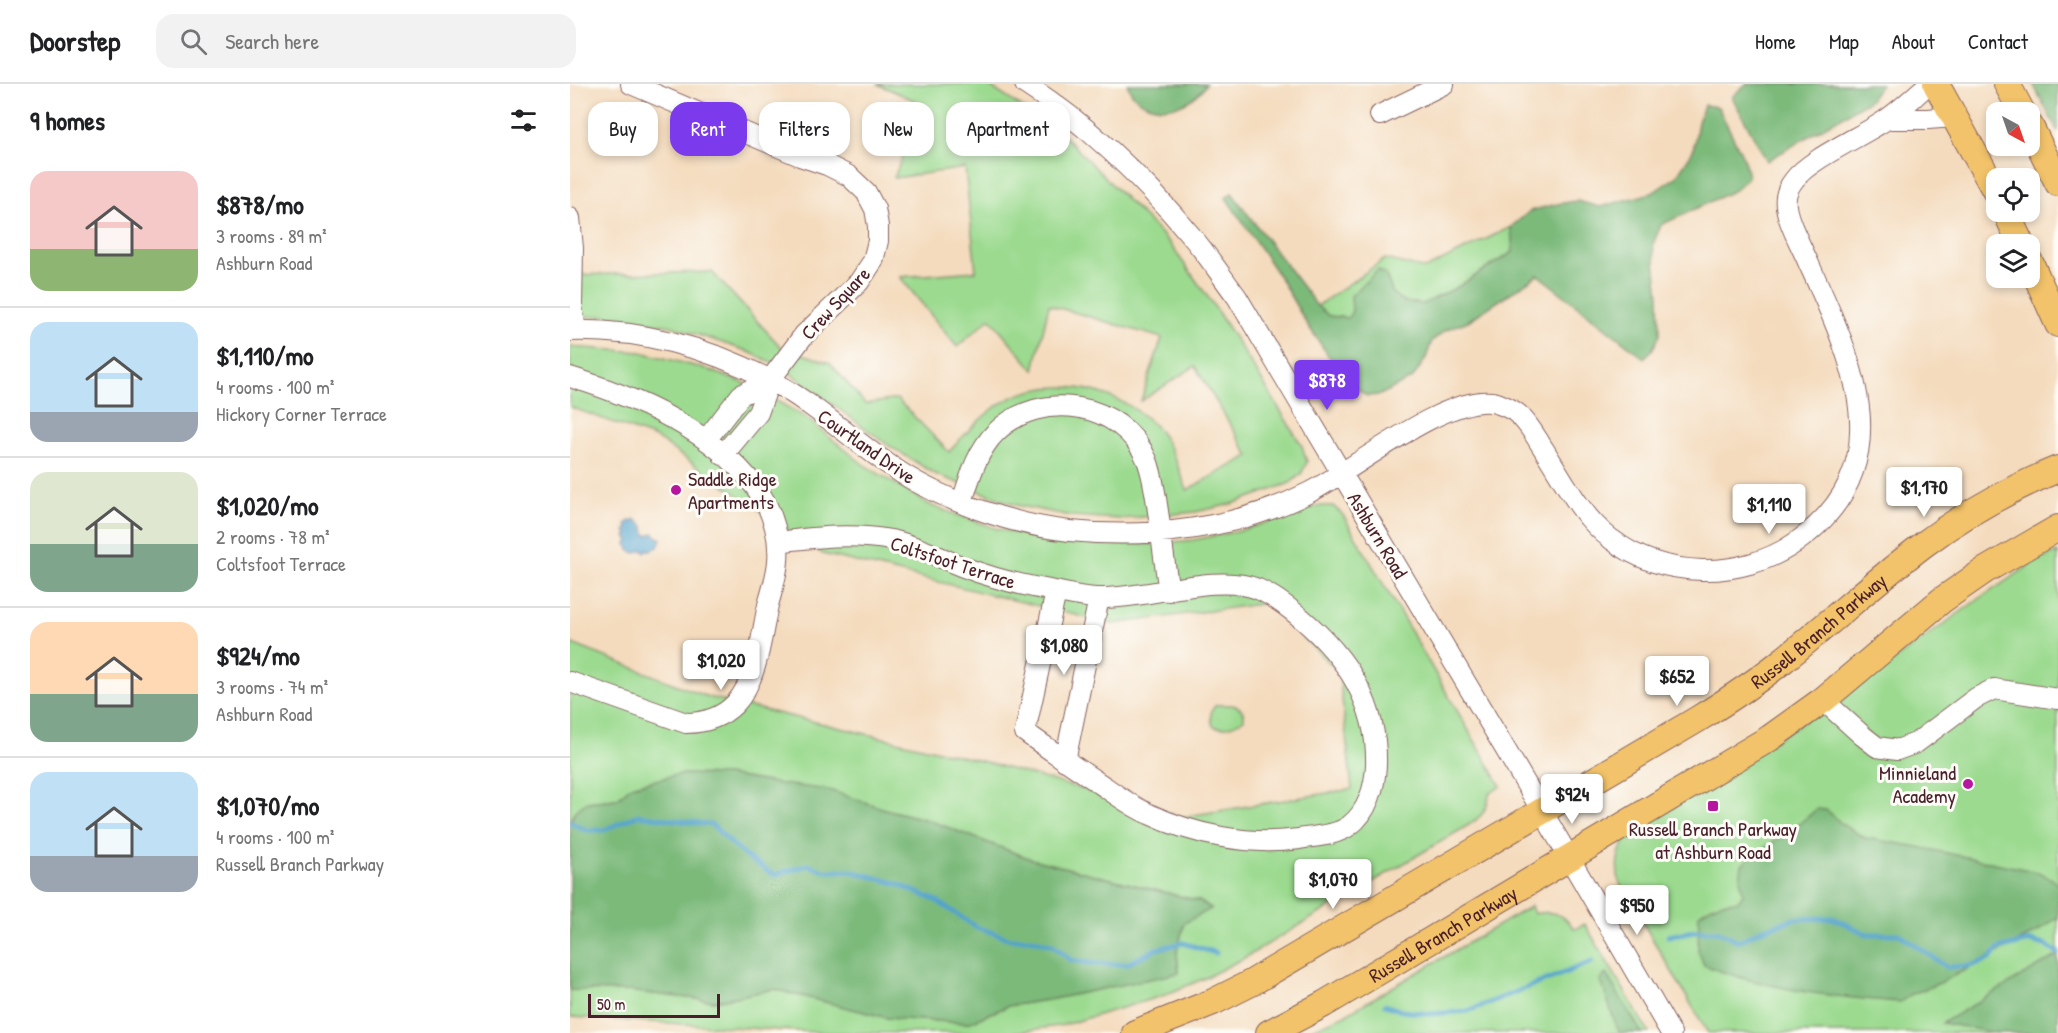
<!DOCTYPE html>
<html lang="en">
<head>
<meta charset="utf-8">
<style>
  body { margin:0; font-family:"Patrick Hand",sans-serif; background:#f2f2f2; color:#202124; height:100vh; display:flex; flex-direction:column; font-size:22px; white-space:nowrap }
  * { box-sizing:border-box; margin:0 }
  p { font-size:20px; color:#757577 }
  .icon { flex:none; width:33px; height:33px; fill:none; stroke:currentColor; stroke-width:2; stroke-linecap:round; stroke-linejoin:round }
  .map { position:relative; flex:1; overflow:hidden }
  .details { display:flex; flex-direction:column; background:#fff; width:570px }
  .details>* { flex:none }
  .banner { position:absolute; left:18px; top:18px; width:570px; height:54px; display:flex; gap:12px }
  .needle { width:39px; rotate:140deg }
  .tools { position:absolute; left:1416px; top:18px; display:grid; gap:12px }
  .tools a { display:grid; place-items:center; width:54px; height:54px; border-radius:12px; background:#fff; box-shadow:0 3px 9px #0003; font-size:30px }
  .scale { position:absolute; left:18px; bottom:15px; width:132px; box-sizing:border-box; padding-left:6px; border:3px solid #4a1f2b; border-top:0; font-size:16px; line-height:21px; white-space:nowrap; color:#4a1f2b; -webkit-text-stroke:4px #fdfcf7; paint-order:stroke }
  .price { position:absolute; translate:-50% -51px; padding:0 14px; border-radius:6px; background:#fff; color:#222; font-size:20px; line-height:39px; filter:drop-shadow(0 2px 3px #0008) }
  .price::after { content:''; position:absolute; left:50%; top:36px; width:18px; height:14px; margin-left:-9px; background:inherit; clip-path:polygon(0 0,100% 0,50% 100%) }
  .price.on { background:#7c3aed; color:#fff }
  ul { padding:0; list-style:none }
  li { display:flex; align-items:center; gap:18px; height:150px; padding:0 30px }
  li+li { border-top:2px solid #e0e0e0 }
  li span { display:grid; place-items:center; flex:none; width:168px; height:120px; border-radius:18px; color:#555 }
  li>.icon { margin-inline-start:auto }
  span .icon { width:72px; height:72px; fill:#fffc; stroke-width:1 }
  li b { font-size:26px }
  h2 { display:flex; justify-content:space-between; align-items:center; height:72px; padding:0 30px; font-size:26px }
  .tag { padding:0 21px; border-radius:18px; background:#fff; box-shadow:0 3px 9px #0003; font-size:21px; line-height:54px }
  .tag.on { background:#7c3aed; color:#fff }
  header { display:flex; align-items:center; gap:36px; box-sizing:border-box; height:84px; padding:0 30px; background:#fff; border-bottom:2px solid #e0e0e0 }
  header strong { font-size:28px }
  nav { display:flex; gap:33px; margin-inline-start:auto; font-size:21px }
  .search { width:420px; height:54px; background:#f2f2f2; display:flex; align-items:center; gap:15px; box-sizing:border-box; padding:0 21px; border-radius:18px; color:#757577; font-size:22px }
  main { display:flex; flex:1; min-height:0 }
  .map>svg:first-child { display:block }
  .green { fill:#9bda8f; stroke:#727c5d; stroke-width:1.5 }
  .forest { fill:#7cba7a; stroke:#636c52; stroke-width:1.5 }
  .water { fill:#52a3cc; stroke:#4e617c; stroke-width:1.5 }
  .lines { fill:none; stroke-linecap:round; stroke-linejoin:round }
  .stream { stroke:#52a3cc; stroke-width:5 }
  .minor-casing { stroke:#86615e; stroke-width:22 }
  .major-casing { stroke:#86615e; stroke-width:28 }
  .minor { stroke:#fff; stroke-width:20 }
  .major { stroke:#f2c36a; stroke-width:26 }
  .poi-dot { fill:#b5179e; stroke:#fdfcf7; stroke-width:2 }
  .labels { text-anchor:middle; dominant-baseline:central; stroke-width:6; stroke-linejoin:round; paint-order:stroke }
  .street-label { font-size:20px; fill:#4a1f2b; stroke:#fdfcf7 }
  .poi-label { font-size:20px; fill:#4a1f2b; stroke:#fdfcf7; text-anchor:start }
</style>
</head>
<body>
<header>
<strong>Doorstep</strong>
<div class="search"><svg class="icon" aria-label="search" viewBox="0 0 24 24"><circle cx="10" cy="10" r="6"/><path d="M15 15l6 6"/></svg>Search here</div>
<nav><a>Home</a><a>Map</a><a>About</a><a>Contact</a></nav>
</header>
<main>
<section class="details">
<h2>9 homes<svg class="icon" aria-label="filters" viewBox="0 0 24 24"><path d="M4 7h16M4 17h16"/><circle cx="9" cy="7" r="2"/><circle cx="15" cy="17" r="2"/></svg></h2>
<ul>
<li><span style="background:linear-gradient(#f6c9c9 65%,#8fb573 0)"><svg class="icon" aria-label="home" viewBox="0 0 24 24"><path d="M3 11l9-7 9 7M6 9v11h12V9"/></svg></span><div><b>$878/mo</b><p>3 rooms · 89 m²</p><p>Ashburn Road</p></div></li>
<li><span style="background:linear-gradient(#bfe0f5 75%,#9aa5b1 0)"><svg class="icon" aria-label="home" viewBox="0 0 24 24"><path d="M3 11l9-7 9 7M6 9v11h12V9"/></svg></span><div><b>$1,110/mo</b><p>4 rooms · 100 m²</p><p>Hickory Corner Terrace</p></div></li>
<li><span style="background:linear-gradient(#dfe7d0 60%,#7fa58c 0)"><svg class="icon" aria-label="home" viewBox="0 0 24 24"><path d="M3 11l9-7 9 7M6 9v11h12V9"/></svg></span><div><b>$1,020/mo</b><p>2 rooms · 78 m²</p><p>Coltsfoot Terrace</p></div></li>
<li><span style="background:linear-gradient(#ffd9b3 60%,#7fa58c 0)"><svg class="icon" aria-label="home" viewBox="0 0 24 24"><path d="M3 11l9-7 9 7M6 9v11h12V9"/></svg></span><div><b>$924/mo</b><p>3 rooms · 74 m²</p><p>Ashburn Road</p></div></li>
<li><span style="background:linear-gradient(#bfe0f5 70%,#9aa5b1 0)"><svg class="icon" aria-label="home" viewBox="0 0 24 24"><path d="M3 11l9-7 9 7M6 9v11h12V9"/></svg></span><div><b>$1,070/mo</b><p>4 rooms · 100 m²</p><p>Russell Branch Parkway</p></div></li>
</ul>
</section>
<div class="map">
<svg width="1488" height="949" viewBox="0 0 1488 949">
  <rect width="100%" height="100%" fill="#fdfcf7"/>
  <filter id="ink" filterUnits="userSpaceOnUse"><feTurbulence type="fractalNoise" baseFrequency=".0167" numOctaves="2"/><feDisplacementMap in="SourceGraphic" scale="12" xChannelSelector="R" yChannelSelector="G"/><feConvolveMatrix kernelMatrix="1 2 1 2 8 2 1 2 1" color-interpolation-filters="sRGB"/></filter>
  <filter id="wash" filterUnits="userSpaceOnUse"><feTurbulence type="fractalNoise" baseFrequency=".008" numOctaves="4" result="noise"/><feDisplacementMap in="SourceGraphic" scale="24" xChannelSelector="R" yChannelSelector="G"/><feGaussianBlur stdDeviation="1.35" result="paint"/><feColorMatrix in="noise" values="0 0 0 0 0 0 0 0 0 0 0 0 0 0 0 0 0 1.4 0 .05"/><feComposite in="paint" operator="in"/></filter>
  <g filter="url(#wash)">
    <rect width="100%" height="100%" fill="#f4dbbe"/>
    <path class="green" d="M307,0H416L489,47L598,157L640,216L691,295L732,362L737,378L731,390L720,399L662,420L625,428L551,435L501,432L446,421L365,390L318,361L210,282L174,266L101,242L38,232L0,233V191L142,188L211,263L260,279L295,320L327,315L379,368C393,352 407,337 424,324C472,289 543,300 584,341C601,359 608,383 617,406L679,372L625,282L571,317L592,254L479,221L464,286L420,234L387,263L330,193L406,187L395,84L324,94L353,20Z
      M941,143L943,168L886,204L854,220L834,218L823,210L816,191L778,234L759,232L747,222L815,175L855,185Z
      M0,263L71,268L136,285L179,301L235,333L294,381L362,422L428,445L496,459L583,460L623,456L669,447L748,422H763L773,431L931,702L919,710C918,727 911,733 897,742L676,873L633,895L592,912L494,941L441,949H259L0,933V906L58,907L145,917L204,905L318,934L398,939L438,922L483,915L608,889L607,868L614,838L641,824L629,817L461,775L358,736L318,726L204,699L156,691L111,690L61,702L47,715L17,718L0,741V559L138,613L412,677L612,733L782,705L769,588L697,519L543,540L253,470L86,354L0,323Z
      M1488,468V949H1138L1050,800C1045,782 1047,768 1058,753L1295,597L1403,519L1466,477Z
      M646,621C657,621 675,618 674,635C665,641 653,647 643,642C640,633 639,628 646,621Z
      M961,822L964,830C983,826 993,830 1005,845L1015,840L1079,949H733L773,932Z"/>
    <path class="forest" d="M557,0H636C622,24 586,32 565,13C561,10 559,4 557,0Z
      M1176,0H1311L1300,16L1197,77L1162,13Z
      M1463,0H1488V48Z
      M1134,21L1148,23L1174,75L1178,93L1165,106L1091,141L1083,160L1089,212L1090,251L1082,266L1074,274L968,191L898,237L876,246L862,257L856,274L843,294L810,311L797,312L782,301L758,271L735,237L709,192L656,114L662,109L747,222L759,232L778,234L782,227L781,212L808,186L816,191L823,210L834,218L853,220L886,204L943,168L941,143L960,127L987,120L1007,117L1030,123L1082,109L1106,93L1123,67L1128,38Z
      M111,690L156,691L204,699L259,706L318,726L358,736L461,775L629,817L641,825L614,839L607,868L609,889L483,915L438,922L398,939L318,934L204,905L145,917L58,907L0,906V741L5,727L17,718L47,715L61,702Z
      M1247,725L1256,726L1273,741L1295,754L1343,762L1468,788L1482,795L1488,802V833L1467,848L1372,898L1340,911L1330,918C1264,913 1196,906 1134,881L1128,866L1129,830C1143,820 1151,817 1168,817L1173,810L1170,794L1172,781L1179,774L1224,744Z
      M1488,871V949H1428L1372,939Z
      M1036,890L1072,949H1050C1041,933 1038,914 1030,896Z"/>
    <path class="water" d="M65,435L74,442L75,449L78,451L83,449L91,455C86,469 91,460 80,467L78,465L75,468L72,466L65,469L59,466L57,460L59,456L56,453L58,450L55,447L58,444L56,441L59,437L63,438Z"/>
    <g class="lines">
      <path class="stream" d="M0,738L16,746H34L68,731L142,741L175,772L204,791L238,781L255,787H281L325,799L367,817L406,843L441,855H461L483,861L501,876L526,880H557L586,865L613,859L646,869
        M1098,852L1123,847H1147L1169,857L1191,846L1225,835L1263,834L1297,850H1329L1377,883L1400,882L1420,875L1428,865L1460,857L1475,861L1488,869
        M815,921L832,927L860,930L898,927L1022,878"/>
    </g>
  </g>
  <g filter="url(#ink)">
    <g class="lines">
      <defs>
        <path id="minor" d="M61,0L230,72L257,81L279,92L296,108L305,125L308,142V157L303,177L289,198L234,251L200,296L188,329L153,371
          M455,0C519,41 575,96 623,154C639,173 652,193 667,213L972,727L1101,949
          M810,31L874,0
          M1318,35H1358L1384,33
          M0,134L3,164L2,223L6,246
          M0,247C68,245 138,263 198,295C242,318 278,352 318,380C367,415 441,441 500,447C580,455 668,445 740,408C785,385 873,312 922,318C929,319 942,325 948,330C957,338 965,351 971,361C992,393 1011,433 1041,455C1068,476 1099,485 1132,486C1164,487 1199,477 1225,459C1335,382 1282,275 1238,178C1231,161 1213,131 1216,113C1217,107 1220,101 1224,96C1238,76 1292,52 1314,37C1330,27 1344,12 1359,0
          M0,293C69,314 149,349 191,411C203,430 210,454 208,477C207,491 202,507 198,521C191,553 188,595 165,620C151,634 135,639 116,639L0,598
          M136,356L171,311L200,296
          M392,418C400,393 407,367 426,348C470,305 552,317 577,376C584,394 586,415 589,434C592,458 595,483 599,507
          M208,458C246,453 283,449 321,456C347,461 372,475 396,484C425,495 455,502 485,507C499,510 515,514 530,514C578,515 646,488 688,505C704,512 718,523 731,534C776,572 808,620 806,681C805,703 798,728 779,742C765,752 745,752 729,755C679,762 624,751 579,730C563,723 549,713 535,703C508,685 481,667 455,648L486,508
          M1253,616L1293,652L1307,663L1327,666L1346,659L1406,614L1424,605L1488,615
          M495,677L529,514"/>
        <g id="major">
          <path d="M1366,0L1426,108"/>
          <path d="M1437,0L1452,28"/>
          <path d="M1460,42L1488,99"/>
          <path d="M1436,128L1451,160"/>
          <path d="M1460,178L1488,240"/>
          <path id="s1" d="M565,949L643,918L681,899L1128,635C1157,617 1185,599 1211,578C1259,540 1304,498 1353,461C1394,430 1440,405 1488,385"/>
          <path id="s2" d="M699,949L754,920L1200,654L1253,616L1372,516L1414,487L1488,444"/>
        </g>
      </defs>
      <use href="#minor" class="minor-casing"/>
      <use href="#major" class="major-casing"/>
      <use href="#minor" class="minor"/>
      <use href="#major" class="major"/>
    </g>
  </g>
  <g class="poi-dot">
    <circle cx="106" cy="406" r="6"/>
    <circle cx="1398" cy="700" r="6"/>
    <rect x="1137" y="716" width="12" height="12" rx="3"/>
  </g>
  <g class="labels">
    <g class="street-label">
      <text transform="translate(265 219) rotate(-47)">Crew Square</text>
      <text transform="translate(297 362) rotate(35)">Courtland Drive</text>
      <text transform="translate(808 451) rotate(59)">Ashburn Road</text>
      <text transform="translate(383 478) rotate(18)">Coltsfoot Terrace</text>
      <text stroke="none"><textPath href="#s1" startOffset="795">Russell Branch Parkway</textPath></text>
      <text stroke="none"><textPath href="#s2" startOffset="200">Russell Branch Parkway</textPath></text>
    </g>
    <g class="poi-label">
      <text x="118" y="394">Saddle Ridge<tspan x="118" dy="23">Apartments</tspan></text>
      <text x="1386" y="688" text-anchor="end">Minnieland<tspan x="1386" dy="23">Academy</tspan></text>
      <text x="1143" y="744" text-anchor="middle">Russell Branch Parkway<tspan x="1143" dy="23">at Ashburn Road</tspan></text>
    </g>
  </g>
</svg>
<div class="tools">
<a><svg class="needle" viewBox="-14 -14 28 28"><path d="M0-13l5 13h-10z" fill="#e53935"/><path d="M0 13l5-13h-10z" fill="#757577"/></svg></a>
<a><svg class="icon" aria-label="locate" viewBox="0 0 24 24"><circle cx="12" cy="12" r="6"/><path d="M12 2v4M12 18v4M2 12h4M18 12h4"/></svg></a>
<a><svg class="icon" aria-label="layers" viewBox="0 0 24 24"><path d="M12 4l9 5-9 5-9-5zM3 14l9 5 9-5"/></svg></a>
</div>
<div class="scale">50 m</div>
<b class="price on" style="left:757px;top:327px">$878</b>
<b class="price" style="left:1354px;top:434px">$1,170</b>
<b class="price" style="left:1199px;top:451px">$1,110</b>
<b class="price" style="left:494px;top:592px">$1,080</b>
<b class="price" style="left:151px;top:607px">$1,020</b>
<b class="price" style="left:1107px;top:623px">$652</b>
<b class="price" style="left:1002px;top:741px">$924</b>
<b class="price" style="left:763px;top:826px">$1,070</b>
<b class="price" style="left:1067px;top:852px">$950</b>
<div class="banner">
<a class="tag">Buy</a>
<a class="tag on">Rent</a>
<a class="tag">Filters</a>
<a class="tag">New</a>
<a class="tag">Apartment</a>
</div>
</div>
</main>
</body>
</html>
